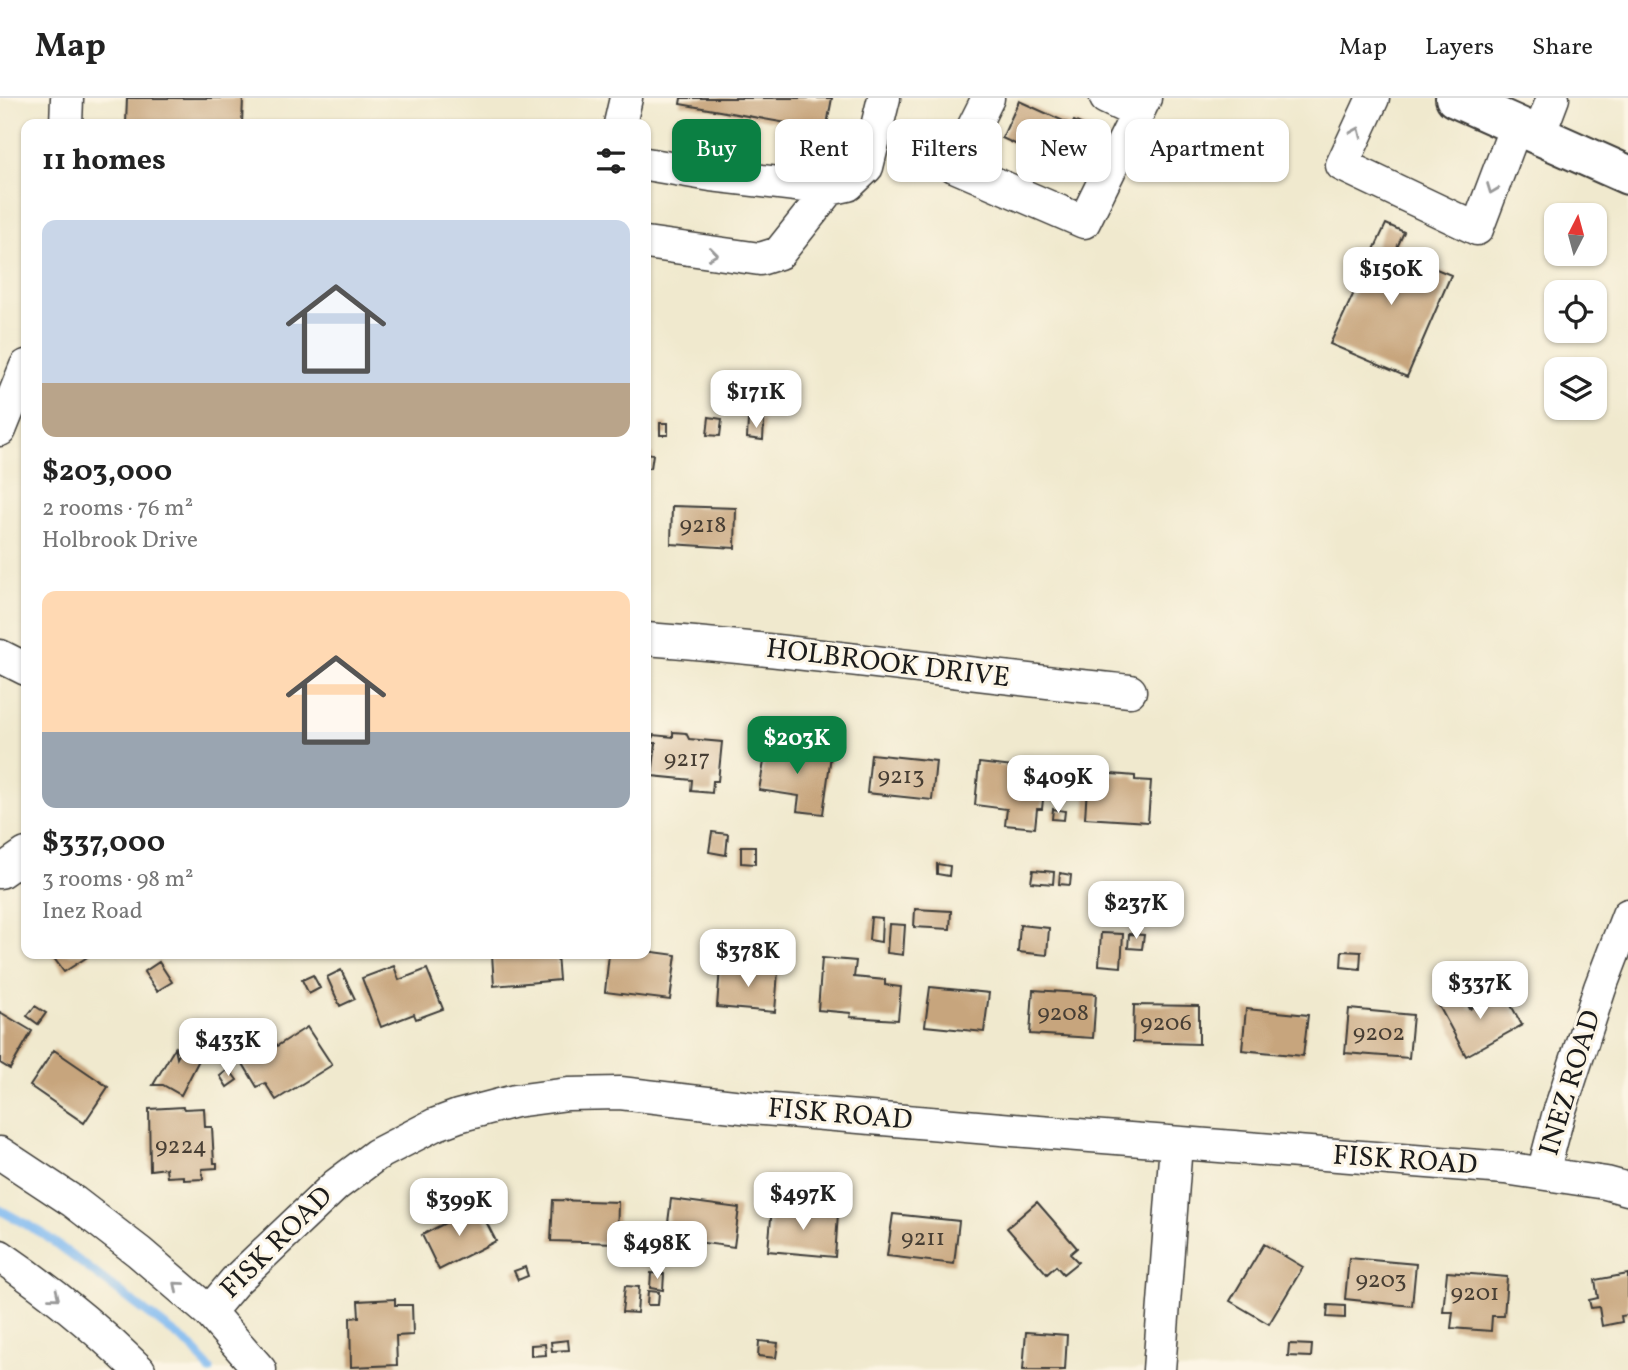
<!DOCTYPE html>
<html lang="en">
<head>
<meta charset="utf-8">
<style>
  body { margin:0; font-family:Vollkorn,serif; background:#f6f6f6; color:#222; height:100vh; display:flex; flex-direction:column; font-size:26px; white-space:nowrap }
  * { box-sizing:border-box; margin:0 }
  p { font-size:23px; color:#767676 }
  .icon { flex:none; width:38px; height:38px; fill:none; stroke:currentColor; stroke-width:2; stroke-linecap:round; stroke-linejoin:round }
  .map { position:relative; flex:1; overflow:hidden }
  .drawer { position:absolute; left:21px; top:21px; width:630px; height:840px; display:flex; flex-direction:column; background:#fff; border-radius:14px; box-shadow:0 2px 5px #0004 }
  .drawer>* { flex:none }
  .top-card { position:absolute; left:672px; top:21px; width:665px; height:63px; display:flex; gap:14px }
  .needle { width:46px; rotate:6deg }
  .tools { position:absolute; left:1544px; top:105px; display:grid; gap:14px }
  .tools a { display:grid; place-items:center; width:63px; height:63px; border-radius:14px; background:#fff; box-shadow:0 2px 5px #0004; font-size:35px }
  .price { position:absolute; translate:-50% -60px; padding:0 16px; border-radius:14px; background:#fff; color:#222; font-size:23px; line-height:46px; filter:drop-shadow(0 2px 4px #0008) }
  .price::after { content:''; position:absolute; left:50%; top:42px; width:21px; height:16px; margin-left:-10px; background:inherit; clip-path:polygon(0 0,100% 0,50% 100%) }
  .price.on { background:#0b8043; color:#fff }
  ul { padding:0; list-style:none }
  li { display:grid; align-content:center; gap:14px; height:371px; padding:0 21px }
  li span { display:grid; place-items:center; height:217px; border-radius:14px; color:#555 }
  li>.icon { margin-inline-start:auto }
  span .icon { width:126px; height:126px; fill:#fffc; stroke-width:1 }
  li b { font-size:30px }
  h2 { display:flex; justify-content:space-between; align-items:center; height:84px; padding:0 21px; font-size:30px }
  .chip { padding:0 24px; border-radius:14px; background:#fff; box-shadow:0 2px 5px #0004; font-size:24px; line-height:63px }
  .chip.on { background:#0b8043; color:#fff }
  header { display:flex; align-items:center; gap:42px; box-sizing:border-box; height:98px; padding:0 35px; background:#fff; border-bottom:2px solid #e0e0e0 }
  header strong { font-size:33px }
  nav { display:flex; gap:38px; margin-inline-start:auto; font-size:24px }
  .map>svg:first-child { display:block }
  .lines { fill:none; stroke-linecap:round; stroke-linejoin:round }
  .stream { stroke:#80baf1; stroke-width:9 }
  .building { fill:#c7a57d }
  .minor-casing { stroke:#3c3b37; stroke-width:35 }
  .major-casing { stroke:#3c3b37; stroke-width:42 }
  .minor { stroke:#fff; stroke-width:32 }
  .major { stroke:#fff; stroke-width:38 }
  .oneway { stroke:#999 }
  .labels { text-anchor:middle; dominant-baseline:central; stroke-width:6; stroke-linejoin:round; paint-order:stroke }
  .number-label { font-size:24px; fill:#473e34 }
  .street-label { font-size:28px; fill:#1c1c1c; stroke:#fcf5e5 }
</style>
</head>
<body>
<header>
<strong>Map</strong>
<nav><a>Map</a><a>Layers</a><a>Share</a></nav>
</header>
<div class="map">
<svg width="1628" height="1272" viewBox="0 0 1628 1272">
  <rect width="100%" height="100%" fill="#fcf5e5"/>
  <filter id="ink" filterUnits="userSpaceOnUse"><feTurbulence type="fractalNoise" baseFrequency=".0143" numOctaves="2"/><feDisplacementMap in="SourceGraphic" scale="14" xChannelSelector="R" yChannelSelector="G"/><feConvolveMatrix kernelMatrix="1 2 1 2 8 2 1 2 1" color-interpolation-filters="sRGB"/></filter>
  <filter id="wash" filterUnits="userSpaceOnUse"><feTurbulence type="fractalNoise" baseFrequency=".00686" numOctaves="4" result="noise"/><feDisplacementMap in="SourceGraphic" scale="28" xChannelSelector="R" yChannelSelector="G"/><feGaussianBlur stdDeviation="1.57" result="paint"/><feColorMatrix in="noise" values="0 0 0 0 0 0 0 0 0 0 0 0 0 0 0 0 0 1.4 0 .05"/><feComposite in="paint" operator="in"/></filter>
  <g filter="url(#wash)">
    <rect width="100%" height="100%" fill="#f0e9ce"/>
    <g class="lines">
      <path class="stream" d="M0,1112L42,1135L192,1249L210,1272"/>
    </g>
    <g id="blocks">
      <path class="building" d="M127,0H243L242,26H126Z
        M681,0H832L826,32L680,6Z
        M1019,3L1072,27L1074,23L1097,33L1093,43L1090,42L1077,77L1034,58L1035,55L1002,40Z
        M1386,126L1404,134L1395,154L1451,177L1407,279L1330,246Z
        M709,319L722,321L720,338L707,337Z
        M748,322L764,323L763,342L747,340Z
        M660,325H668V337H660Z
        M646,355L653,356L651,370H646Z
        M672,408L736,410L735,450L671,446Z
        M673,634L686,635L689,641L722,644L718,683H713L712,695L691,693L692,682L652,678L656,645H652L653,637L673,639Z
        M767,647L831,657L823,716L797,713L799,698L759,692Z
        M871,656L936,663L932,702L867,695Z
        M979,665L1046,673L1042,711H1037L1035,730L1005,727L1007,711L975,707Z
        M1088,674L1135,678V682L1151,683L1148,724L1085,720Z
        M1053,711L1065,713L1064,722L1052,721Z
        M712,734L728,736L726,757L709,754Z
        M741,748H755V766L741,765Z
        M937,766L950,768L949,778L937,776Z
        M1033,772L1054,774L1053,786L1031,784Z
        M1060,775L1071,777L1070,787L1059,786Z
        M915,811L951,813L950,831L914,829Z
        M871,819L882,820L881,844L869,842Z
        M889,826L905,827L903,857L887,855Z
        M1020,827L1049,830L1047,857L1018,854Z
        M1101,835L1123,836L1121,869L1099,867Z
        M1129,836L1144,837L1142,851L1128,850Z
        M646,853L676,857L670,902L605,894L609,856H646Z
        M1342,853L1361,854L1360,871L1341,869Z
        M51,856H92L64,874Z
        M492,856H557L559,882L494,888Z
        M822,860L856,863L854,879L885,882V887L901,889L898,922L850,919L851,915L818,912Z
        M159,864L172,884L157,893L144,874Z
        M394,868L399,882L427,871L443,911L416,921L414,916L381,929L362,880Z
        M720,869L778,873L775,914L717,909Z
        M341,872L355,901L340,908L327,879Z
        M313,877L320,890L309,896L302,882Z
        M930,889L989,895L984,934L925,928Z
        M1033,892L1096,896L1093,940L1030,936Z
        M1503,893L1522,927L1466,958L1439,908L1462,896L1470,911Z
        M1134,907L1199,908V946L1133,944Z
        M35,908L46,915L38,926L27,918Z
        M1246,911L1308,917L1303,958L1242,952Z
        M1349,911L1413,917L1409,960L1345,955Z
        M0,914L32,933L10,971L0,965Z
        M307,929L332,967L276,1002L265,985L257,989L239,959L271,939L277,948Z
        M184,947L199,962L181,997L163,987H153L170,958L175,950L177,960Z
        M54,952L108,989L84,1025L30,988Z
        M229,971L237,982L227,989L220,978Z
        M183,1009L184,1011L204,1010L205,1029H212L214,1065H217V1070L202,1071L203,1081L184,1082V1078L167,1079L166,1070L150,1072L149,1011Z
        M671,1101L739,1110L734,1149L666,1140Z
        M553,1102L618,1104L617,1145L551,1143Z
        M1037,1104L1077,1150L1070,1156L1078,1164L1063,1176L1056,1168L1047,1176L1007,1130Z
        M478,1108L496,1143L439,1172L422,1137Z
        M772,1109L838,1115L835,1159L768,1153Z
        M893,1116L959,1123L954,1166L887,1158Z
        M1264,1146L1303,1169L1269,1226L1230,1203Z
        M1349,1160L1416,1166L1412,1208L1345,1201Z
        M525,1169L528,1178L518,1182L514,1173Z
        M1447,1174L1507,1179L1504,1218H1492L1491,1233L1451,1230L1453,1214H1443Z
        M651,1175L664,1176L663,1192L650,1190Z
        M1628,1176V1217L1621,1218L1622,1224L1602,1228L1599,1209L1591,1210L1589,1202L1598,1200L1595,1182Z
        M625,1188L639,1189L637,1215L622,1214Z
        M648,1193L659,1194L658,1207H647Z
        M395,1201V1207H412L413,1237L396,1238L397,1267L351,1269L350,1220L359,1219L358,1203Z
        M1328,1207L1345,1208V1220L1327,1219Z
        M1026,1234L1067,1237L1065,1272H1023Z
        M568,1242L569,1252L552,1253L551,1244Z
        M759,1243L778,1245L776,1260L758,1258Z
        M545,1246L546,1257L531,1258V1247Z
        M1289,1246L1312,1247L1311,1259L1288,1258Z"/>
    </g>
  </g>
  <g filter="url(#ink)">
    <use href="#blocks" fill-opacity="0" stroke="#3c3b37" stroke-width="2"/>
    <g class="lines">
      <defs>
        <path id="minor" d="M988,0L954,68L1084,124L1145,0
          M1106,0L1138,15
          M1373,0L1342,67L1477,131L1516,28
          M66,26L67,0
          M620,26L626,0
          M1539,37L1553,0
          M646,66L711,77L830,91L848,87L867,69L884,0
          M646,145L760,161L779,155L830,91
          M0,332L26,268
          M646,541C808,553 969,577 1130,593
          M0,558L26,571
          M0,774L26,756
          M0,1055L74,1104L139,1154L209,1214L260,1272
          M1543,1075L1558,1018L1600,890L1628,817
          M0,1158C50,1192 96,1230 139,1272
          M209,1214L235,1183L336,1087L376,1057L434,1027L458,1018L515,1003L568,996L620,995L751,1010L1013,1032L1505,1070L1606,1085L1628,1091
          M1159,1272L1176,1046"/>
        <path id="major" d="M1455,0L1628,77"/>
      </defs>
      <use href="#minor" class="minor-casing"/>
      <use href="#major" class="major-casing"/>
      <use href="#minor" class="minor"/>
      <use href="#major" class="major"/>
    </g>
    <defs><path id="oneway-chevron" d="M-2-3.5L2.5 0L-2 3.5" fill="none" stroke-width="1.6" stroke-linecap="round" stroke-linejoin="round" transform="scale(1.75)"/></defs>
    <g class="oneway">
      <use href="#oneway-chevron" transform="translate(1357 34) rotate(-66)"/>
      <use href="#oneway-chevron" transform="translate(1492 91) rotate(111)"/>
      <use href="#oneway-chevron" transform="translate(713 156) rotate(7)"/>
      <use href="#oneway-chevron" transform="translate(178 1188) rotate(-139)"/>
      <use href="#oneway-chevron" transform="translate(55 1198) rotate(39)"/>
    </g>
  </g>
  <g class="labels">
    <g class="number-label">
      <text x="703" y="428">9218</text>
      <text x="687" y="662">9217</text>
      <text x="901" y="679">9213</text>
      <text x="1063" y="916">9208</text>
      <text x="1166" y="926">9206</text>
      <text x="1379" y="936">9202</text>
      <text x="181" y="1049">9224</text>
      <text x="923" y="1141">9211</text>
      <text x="1381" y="1183">9203</text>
      <text x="1475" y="1196">9201</text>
    </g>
    <g class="street-label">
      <text transform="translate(888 566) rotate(7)">HOLBROOK DRIVE</text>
      <text transform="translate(1571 985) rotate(-73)">INEZ ROAD</text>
      <text transform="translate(840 1017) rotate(5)">FISK ROAD</text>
      <text transform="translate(1405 1063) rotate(4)">FISK ROAD</text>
      <text transform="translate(277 1145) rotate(-45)">FISK ROAD</text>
    </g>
  </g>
</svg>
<div class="tools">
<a><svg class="needle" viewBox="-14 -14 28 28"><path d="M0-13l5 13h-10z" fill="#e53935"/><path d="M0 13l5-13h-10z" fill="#767676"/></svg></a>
<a><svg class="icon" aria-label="locate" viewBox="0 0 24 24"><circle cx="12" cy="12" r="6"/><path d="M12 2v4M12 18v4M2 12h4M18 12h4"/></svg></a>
<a><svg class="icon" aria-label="layers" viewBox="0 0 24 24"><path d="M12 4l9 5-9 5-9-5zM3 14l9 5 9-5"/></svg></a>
</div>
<b class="price" style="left:1391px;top:209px">$150K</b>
<b class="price" style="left:756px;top:332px">$171K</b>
<b class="price on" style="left:797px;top:678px">$203K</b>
<b class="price" style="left:1058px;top:717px">$409K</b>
<b class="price" style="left:1136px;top:843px">$237K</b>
<b class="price" style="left:748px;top:891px">$378K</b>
<b class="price" style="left:1480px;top:923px">$337K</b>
<b class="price" style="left:228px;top:980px">$433K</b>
<b class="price" style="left:803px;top:1134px">$497K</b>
<b class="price" style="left:459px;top:1140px">$399K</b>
<b class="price" style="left:657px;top:1183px">$498K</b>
<div class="top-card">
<a class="chip on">Buy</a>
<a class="chip">Rent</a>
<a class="chip">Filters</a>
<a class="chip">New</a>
<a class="chip">Apartment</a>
</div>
<section class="drawer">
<h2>11 homes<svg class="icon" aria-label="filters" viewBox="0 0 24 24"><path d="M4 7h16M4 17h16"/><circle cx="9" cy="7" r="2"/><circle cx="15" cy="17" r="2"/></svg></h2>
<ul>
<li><span style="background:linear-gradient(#c9d6e8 75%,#b9a48a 0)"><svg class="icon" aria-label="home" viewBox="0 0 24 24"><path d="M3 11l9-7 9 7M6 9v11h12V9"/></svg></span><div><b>$203,000</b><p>2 rooms · 76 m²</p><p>Holbrook Drive</p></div></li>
<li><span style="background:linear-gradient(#ffd9b3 65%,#9aa5b1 0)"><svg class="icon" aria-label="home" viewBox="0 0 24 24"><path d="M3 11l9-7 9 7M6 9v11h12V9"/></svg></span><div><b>$337,000</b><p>3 rooms · 98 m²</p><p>Inez Road</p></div></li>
</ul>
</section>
</div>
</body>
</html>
